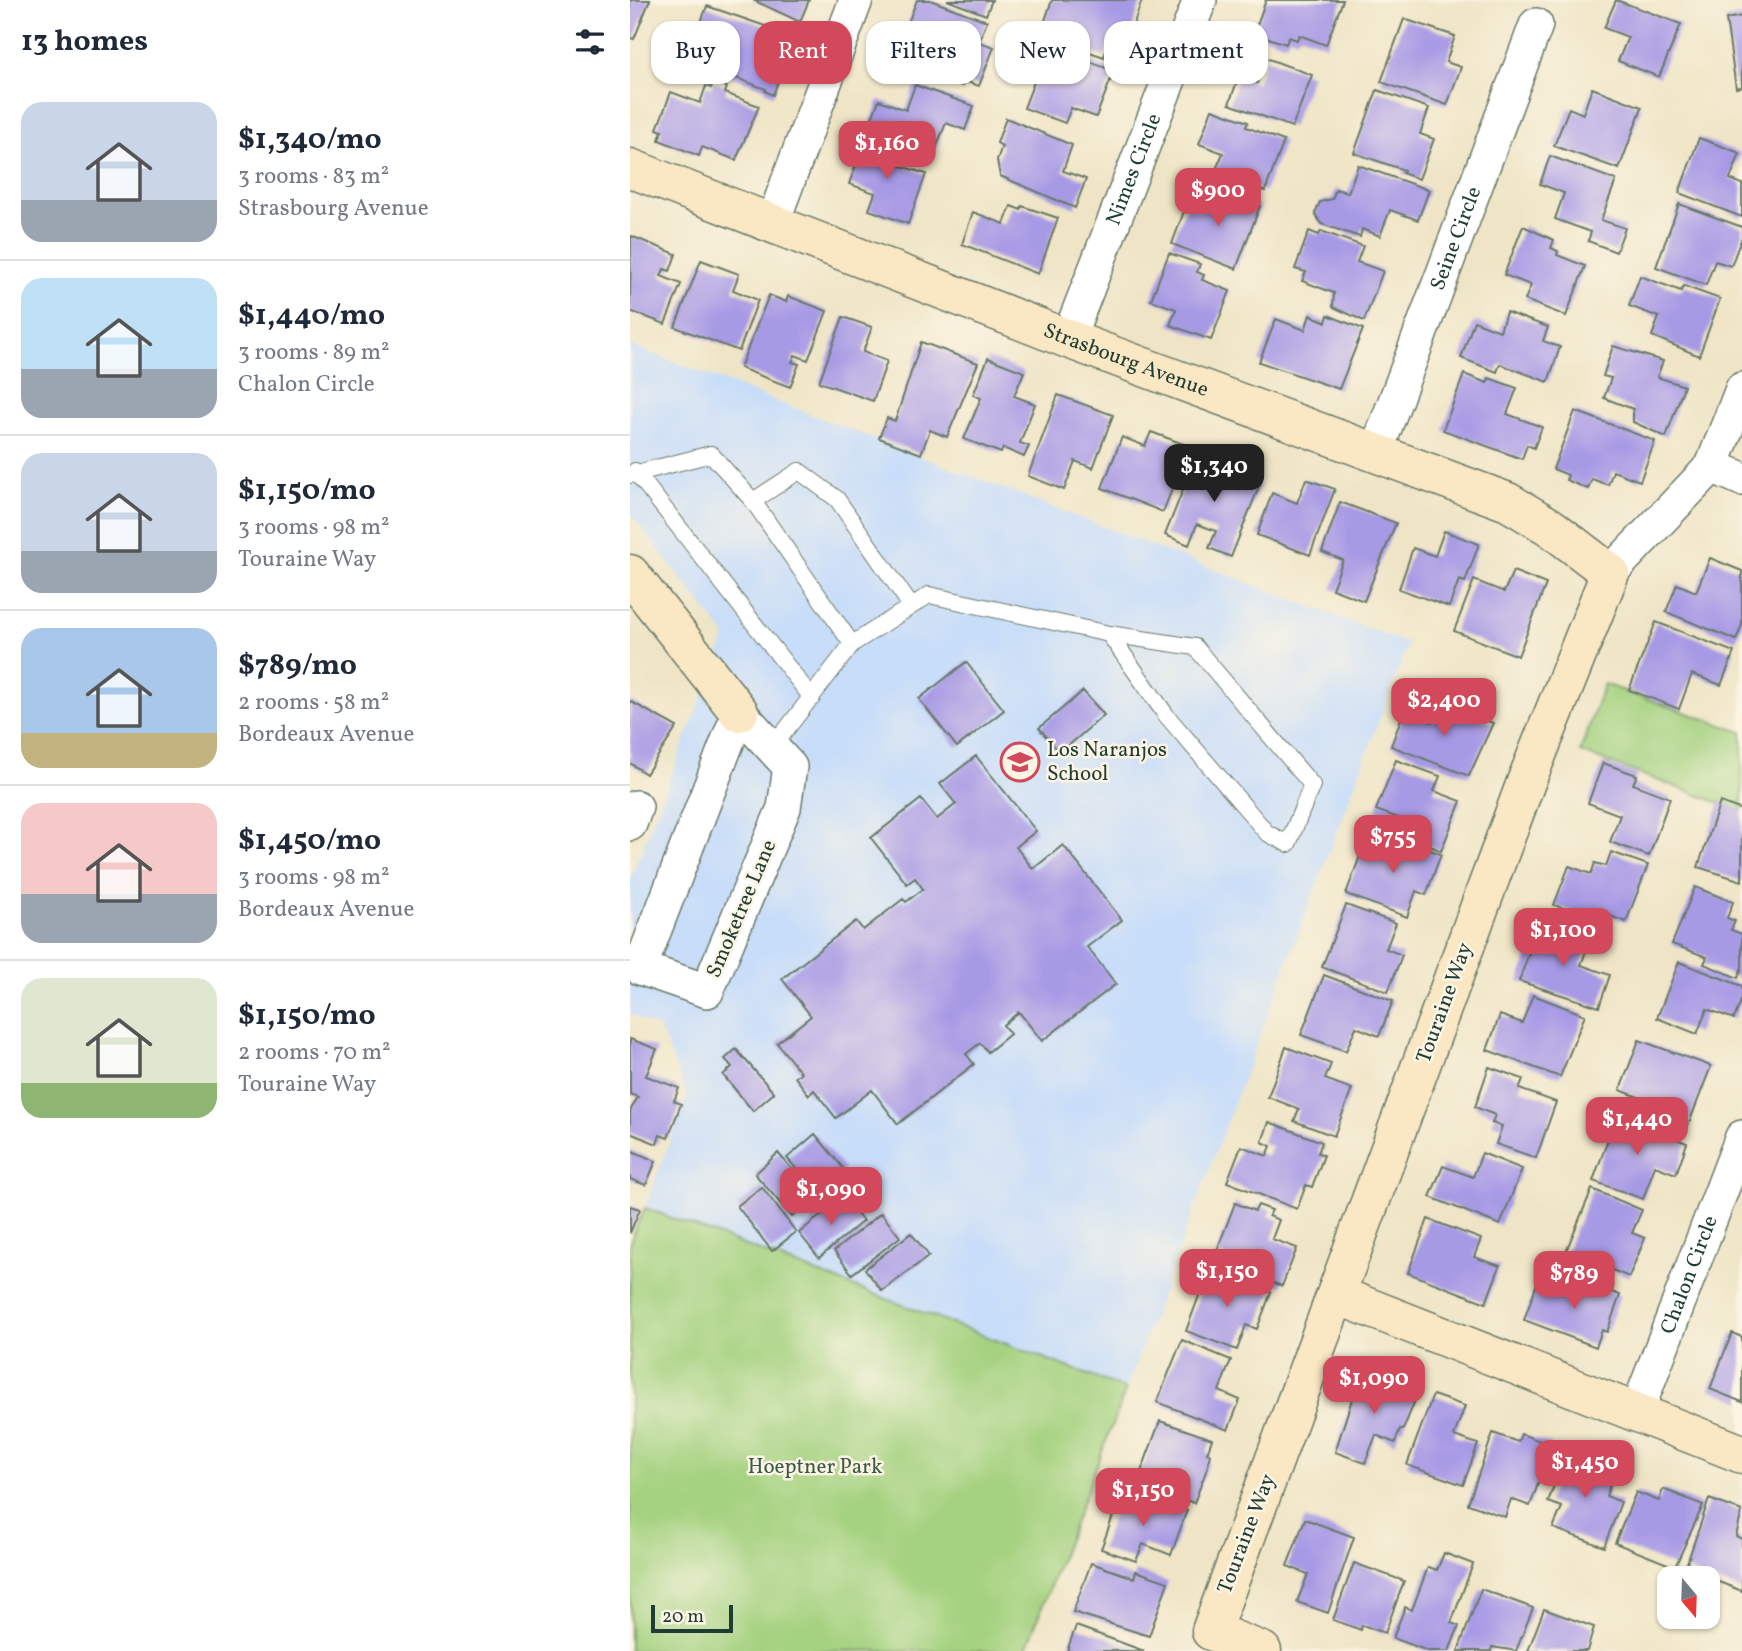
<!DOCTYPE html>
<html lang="en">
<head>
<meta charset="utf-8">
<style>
  body { margin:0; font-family:Vollkorn,serif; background:#f2f2f3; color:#1f2937; height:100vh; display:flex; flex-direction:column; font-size:26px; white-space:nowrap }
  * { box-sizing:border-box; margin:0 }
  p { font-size:23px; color:#747a83 }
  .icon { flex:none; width:38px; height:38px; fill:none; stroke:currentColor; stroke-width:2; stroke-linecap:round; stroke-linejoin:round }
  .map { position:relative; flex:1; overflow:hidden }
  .sheet { display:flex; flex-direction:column; background:#fff; width:630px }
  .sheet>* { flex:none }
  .banner { position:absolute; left:21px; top:21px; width:665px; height:63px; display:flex; gap:14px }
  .needle { width:46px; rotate:161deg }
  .fabs { position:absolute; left:1027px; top:1566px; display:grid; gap:14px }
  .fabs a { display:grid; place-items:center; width:63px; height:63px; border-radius:14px; background:#fff; box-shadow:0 2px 5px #0004; font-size:35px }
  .scale { position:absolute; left:21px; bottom:18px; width:82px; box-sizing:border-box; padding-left:7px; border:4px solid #1f3d34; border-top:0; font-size:19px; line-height:24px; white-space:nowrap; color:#1f3d34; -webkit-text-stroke:5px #fcf5e5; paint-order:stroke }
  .price { position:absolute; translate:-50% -60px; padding:0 16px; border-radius:14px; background:#d1495b; color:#fff; font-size:23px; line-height:46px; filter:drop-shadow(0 2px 4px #0008) }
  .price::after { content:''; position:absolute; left:50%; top:42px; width:21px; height:16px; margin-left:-10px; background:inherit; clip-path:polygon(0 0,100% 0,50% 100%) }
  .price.active { background:#222; color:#fff }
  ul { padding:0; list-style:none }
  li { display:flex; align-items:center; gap:21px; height:175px; padding:0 21px }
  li+li { border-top:2px solid #e0e1e3 }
  li span { display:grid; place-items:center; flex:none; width:196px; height:140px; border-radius:21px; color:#555 }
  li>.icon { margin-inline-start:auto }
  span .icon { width:84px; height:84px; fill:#fffc; stroke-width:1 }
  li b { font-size:30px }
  h2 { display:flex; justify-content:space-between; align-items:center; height:84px; padding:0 21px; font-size:30px }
  .chip { padding:0 24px; border-radius:21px; background:#fff; box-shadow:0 2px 5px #0004; font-size:24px; line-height:63px }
  .chip.active { background:#d1495b; color:#fff }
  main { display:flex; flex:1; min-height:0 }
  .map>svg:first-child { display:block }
  .built { fill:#c7ddf9 }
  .green { fill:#a5d280; stroke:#62885a; stroke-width:2 }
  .building { fill:#a79ae5 }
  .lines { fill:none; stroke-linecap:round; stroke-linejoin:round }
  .lane-casing { stroke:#687867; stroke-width:18 }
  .street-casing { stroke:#687867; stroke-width:36 }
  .secondary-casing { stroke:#687867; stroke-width:41 }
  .lane { stroke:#fff; stroke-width:16 }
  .street { stroke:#fff; stroke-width:33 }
  .secondary { stroke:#fae7c3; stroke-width:38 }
  .labels { text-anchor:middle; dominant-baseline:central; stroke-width:5; stroke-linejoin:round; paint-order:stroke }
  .street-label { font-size:21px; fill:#1f3d34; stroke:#fcf5e5 }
  .poi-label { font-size:21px; fill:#1f3d34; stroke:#fcf5e5; text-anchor:start }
  .park-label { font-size:21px; fill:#3a5b43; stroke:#fcf5e5 }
</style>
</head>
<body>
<main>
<section class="sheet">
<h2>13 homes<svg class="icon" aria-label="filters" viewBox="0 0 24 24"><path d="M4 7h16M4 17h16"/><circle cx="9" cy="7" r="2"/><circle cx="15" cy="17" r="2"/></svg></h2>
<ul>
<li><span style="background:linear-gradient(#c9d6e8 70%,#9aa5b1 0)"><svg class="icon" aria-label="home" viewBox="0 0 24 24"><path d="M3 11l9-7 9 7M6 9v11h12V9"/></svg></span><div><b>$1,340/mo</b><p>3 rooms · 83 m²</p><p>Strasbourg Avenue</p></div></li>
<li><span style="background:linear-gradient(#bfe0f5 65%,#9aa5b1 0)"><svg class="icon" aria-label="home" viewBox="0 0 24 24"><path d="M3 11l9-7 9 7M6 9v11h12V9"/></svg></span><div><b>$1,440/mo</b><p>3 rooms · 89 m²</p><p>Chalon Circle</p></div></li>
<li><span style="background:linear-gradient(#c9d6e8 70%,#9aa5b1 0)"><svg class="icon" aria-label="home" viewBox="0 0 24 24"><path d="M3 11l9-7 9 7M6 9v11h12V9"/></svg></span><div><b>$1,150/mo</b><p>3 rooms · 98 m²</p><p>Touraine Way</p></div></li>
<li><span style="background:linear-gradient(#a9c7e8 75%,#c2b280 0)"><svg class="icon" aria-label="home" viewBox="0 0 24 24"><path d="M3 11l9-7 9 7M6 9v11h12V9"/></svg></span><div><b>$789/mo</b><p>2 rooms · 58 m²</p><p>Bordeaux Avenue</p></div></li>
<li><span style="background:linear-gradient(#f6c9c9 65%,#9aa5b1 0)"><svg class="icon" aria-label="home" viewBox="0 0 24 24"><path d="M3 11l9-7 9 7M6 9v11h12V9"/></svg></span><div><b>$1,450/mo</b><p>3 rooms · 98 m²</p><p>Bordeaux Avenue</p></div></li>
<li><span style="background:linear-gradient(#dfe7d0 75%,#8fb573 0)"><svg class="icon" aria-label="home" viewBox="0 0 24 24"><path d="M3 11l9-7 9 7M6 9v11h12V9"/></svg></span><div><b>$1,150/mo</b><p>2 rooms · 70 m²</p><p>Touraine Way</p></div></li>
</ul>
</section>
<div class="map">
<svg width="1112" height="1651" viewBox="0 0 1112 1651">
  <rect width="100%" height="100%" fill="#fcf5e5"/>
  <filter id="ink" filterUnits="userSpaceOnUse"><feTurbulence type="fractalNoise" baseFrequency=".0143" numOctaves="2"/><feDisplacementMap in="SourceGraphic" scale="14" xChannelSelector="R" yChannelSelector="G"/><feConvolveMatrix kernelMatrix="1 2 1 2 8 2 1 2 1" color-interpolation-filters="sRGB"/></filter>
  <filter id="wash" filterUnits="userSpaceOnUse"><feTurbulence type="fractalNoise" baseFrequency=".00686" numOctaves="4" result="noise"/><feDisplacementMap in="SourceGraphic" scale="28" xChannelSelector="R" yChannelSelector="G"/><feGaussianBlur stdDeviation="1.57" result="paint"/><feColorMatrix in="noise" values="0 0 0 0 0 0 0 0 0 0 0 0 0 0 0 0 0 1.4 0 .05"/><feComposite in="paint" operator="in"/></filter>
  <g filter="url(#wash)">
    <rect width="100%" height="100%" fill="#efe5c6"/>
    <path class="built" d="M0,345L778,644L496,1389L15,1208L57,1095L30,1029L0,1014V880L96,636L0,513Z"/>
    <path class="green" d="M974,684L1112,732V811L950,752Z
      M15,1208L496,1389L395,1651H0V1242Z"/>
    <g id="blocks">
      <path class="building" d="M0,0H20L4,39L0,38Z
        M123,0H179L170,22Z
        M287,0H300L357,21L349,42L364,47L349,86L335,81L332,86L270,63L276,46L270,43Z
        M317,0H362L356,15Z
        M422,0H512L498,40L482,34L474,57L410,35Z
        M636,0H713L696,45L669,35L667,40L659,37L656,44L624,33Z
        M986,0L1051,24L1029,77L988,61L998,37L974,28Z
        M77,6L141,28L131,55L155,63L143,95L135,91L136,89L79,68L89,41L67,33Z
        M1112,16V87L1106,88L1096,19Z
        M774,19L825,36L816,62L831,67L817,105L751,82Z
        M413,58L449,71L453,59L484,71L466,117L441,108L435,123L394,108Z
        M636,58L682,75L662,127L599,104L609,76L627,83Z
        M83,82L97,87L95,93L129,106L106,160L72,147L69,156L29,140L32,131L27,129L41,92L70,103L76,86L81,88Z
        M285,85L344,106L335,130L316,123L304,153L238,129L249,100L276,110Z
        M962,88L1012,107L989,169L924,146L939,108L953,114Z
        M747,90L799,108L790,134L804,139L789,179L772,173L774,170L724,153Z
        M582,109L618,122L616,127L654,141L635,191L585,172L593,153L569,144Z
        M376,118L442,145L433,171L456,179L445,208L370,176L367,160L372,146L367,143Z
        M236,138L268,150L265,158L272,160L271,166L296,174L278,224L239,210L245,193L219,184Z
        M1069,138L1110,153L1100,179L1112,184V217L1049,193Z
        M920,156L986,180L971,220L995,228L986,252L958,241L961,232L925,219L934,193L910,184Z
        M728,165L799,190L788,220L760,210L750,236L732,229L730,237L691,224L685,213L690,202L702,199L706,189L718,193Z
        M580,187L630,206L606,269L542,244L556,206L571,211Z
        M1049,204L1112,227V237L1101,266L1085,261L1076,285L1026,267Z
        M381,206L391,210L392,206L428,218L408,274L332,244L343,212L374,224Z
        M893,226L924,240L921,248L928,251L927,255L955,266L936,316L895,300L901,285L874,275Z
        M679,231L689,235L691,231L733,246L727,262L753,271L734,321L703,307L704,293L672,281L676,272L665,269Z
        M1,236L46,254L40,271L34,269L31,276L51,284L35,324L0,311Z
        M539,253L570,264L567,272L574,275L572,280L600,291L581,340L540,325L546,309L521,300Z
        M71,260L109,274L103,290L128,300L109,351L45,327Z
        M1010,276L1051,291L1054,286L1090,299L1069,356L1022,336L1029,317L999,306Z
        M139,295L156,302L158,296L197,311L178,360L165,355L162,362L169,364L160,387L110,368Z
        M876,312L918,327L913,341L930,347L918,382L870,364L867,372L831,358L844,321L870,331Z
        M680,315L696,322L698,315L733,329L709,389L629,362L646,319L675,330Z
        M213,317L242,327L233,352L257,361L243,401L189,382Z
        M291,342L348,363L317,437L300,430L291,454L249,438L257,418L265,421Z
        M983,346L1033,361L1027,377L1054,386L1036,437L1003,422V409L974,398L981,378L973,376Z
        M358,358L394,372L384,396L405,404L390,443L399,446L394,457L373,448L371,453L334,439L351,398L343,395Z
        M834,374L857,383L859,378L887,388L877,414L912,427L904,448L897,445L892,459L813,430Z
        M428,395L483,415L463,468L445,461L434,490L398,476Z
        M945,411L1025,441L1010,481L983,471L978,485L962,479L958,489L936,480L938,475L923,469Z
        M521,432L559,446L533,512L472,488L492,437L515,446Z
        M568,452L597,463L587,489L591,490L598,471L602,473L604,467L627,476L624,482L630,484L601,557L579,548L586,531L567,524L559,545L535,535Z
        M676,479L705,489L680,555L627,535L642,493L667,503Z
        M710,502L766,523L734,601L702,589L713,560L692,552Z
        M814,531L849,544L835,582L829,580L819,607L769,589L783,548L805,556Z
        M1080,558L1112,571V625L1106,640L1036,612L1047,584L1066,592Z
        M883,571L916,584L888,656L824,631L844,580L874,592Z
        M1026,622L1104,652L1091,685L1062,674L1049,709L999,690Z
        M336,662L374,710L327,747L289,699Z
        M453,691L474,715L430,753L409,728Z
        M0,701L47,727L16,774L0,763Z
        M810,702L863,723L839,776L761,746L774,711L802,722Z
        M346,756L406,831L386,847L403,869L433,845L492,920L457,947L486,984L412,1041L389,1012L373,1025L380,1034L358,1052L350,1043L336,1054L344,1064L268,1124L242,1090L206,1118L184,1090L179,1095L165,1077L171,1073L147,1043L181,1016L152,979L226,921L233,930L273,899L276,902L293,889L285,878L277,884L241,838L291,799L307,819L326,804L310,784Z
        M766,760L810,776L804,791L831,801L811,851L781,836L785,824L746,810Z
        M973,763L1007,775L1003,784L1040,798L1019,856L980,842L990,815L958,803Z
        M1090,802L1112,810V881L1068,867Z
        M737,837L773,851L777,841L811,854L796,895L786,891L777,917L716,894Z
        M981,852L1018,865L996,922L959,908L956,916L924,905L939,866L961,874L965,863L976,866Z
        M1065,887L1103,902L1097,918L1105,921L1101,930L1112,934V967L1108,978L1074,964L1077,957L1042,944Z
        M716,905L766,923L756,949L772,955L758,992L692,967Z
        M909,925L959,943L951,965L980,975L969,1007L889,981Z
        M1049,962L1112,986V998L1104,1019L1077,1009L1067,1034L1027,1018Z
        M694,975L763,1001L749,1036L726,1027L716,1051L671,1035Z
        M903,995L955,1015L930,1077L857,1050L870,1015L892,1023Z
        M0,1039L27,1049L16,1076L49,1088L44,1101L51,1104L38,1138L30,1135L27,1144L0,1133V1111L8,1097L0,1094Z
        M1009,1040L1081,1066L1056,1131L1022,1119L1027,1104L990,1090Z
        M656,1047L701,1064L695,1079L722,1089L704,1136L664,1121L669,1109L638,1097Z
        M106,1049L144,1093L123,1111L93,1075L102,1067L95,1059Z
        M859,1067L893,1079L889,1089L926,1102L906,1158L866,1144L872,1126L862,1123L865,1115L845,1107Z
        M986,1117L1057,1143L1046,1174L1025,1166L1013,1199L963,1181Z
        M639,1122L692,1142L688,1153L694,1155L682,1187L676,1185L667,1209L597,1182L611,1146L637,1156L641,1146L632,1142Z
        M185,1134L214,1169L186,1192L157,1158Z
        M0,1150L26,1161L16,1185L0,1179Z
        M148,1153L186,1197L162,1217L125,1174Z
        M852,1153L892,1169L870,1225L800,1197L813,1166L843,1177Z
        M132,1187L166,1232L142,1251L107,1206Z
        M962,1189L1012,1210L1002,1233L1015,1238L999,1277L936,1251Z
        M213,1197L233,1221L189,1258L169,1233Z
        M605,1203L625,1211L628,1205L642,1210L639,1216L649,1220L642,1239L667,1248L652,1286L623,1275L626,1268L586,1253Z
        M0,1206L10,1209L0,1233Z
        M251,1213L270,1237L222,1274L204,1251Z
        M798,1219L851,1239L844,1257L870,1266L856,1303L778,1273Z
        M281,1233L299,1256L252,1291L235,1269Z
        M579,1269L641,1292L627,1329L616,1325L607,1350L556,1331Z
        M941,1277L990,1295L977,1332L972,1330L966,1347L894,1320L907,1283L935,1294Z
        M1102,1333L1112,1337V1402L1080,1389Z
        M552,1340L601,1360L589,1391L610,1400L598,1430L527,1402Z
        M731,1371L788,1393L773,1430L770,1429L765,1443L746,1435L735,1463L705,1452Z
        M803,1395L835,1406L824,1436L848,1444L833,1485L777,1465Z
        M530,1421L582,1439L577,1453L580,1454L578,1466L564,1503L530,1491L534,1481L511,1472Z
        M863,1433L888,1442L891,1434L922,1445L900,1506L881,1499L875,1517L838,1504Z
        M936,1452L986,1470L976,1496L991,1502L974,1547L923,1528L932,1507L918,1502Z
        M1033,1489L1073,1505L1045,1567L985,1543L1006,1492L1029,1501Z
        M490,1497L521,1508L524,1499L557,1510L541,1555L513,1544L506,1561L471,1549Z
        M1079,1499L1112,1511L1106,1536L1112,1539V1591L1055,1569Z
        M675,1519L724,1537L698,1613L667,1602L678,1574L657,1566Z
        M814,1553L843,1564L821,1623L829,1626L819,1651H798L763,1638L775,1607L782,1610L798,1567L807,1570Z
        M461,1563L504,1578L506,1571L538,1582L519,1636L443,1612Z
        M724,1563L774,1581L755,1633L732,1625L731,1630L703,1620Z
        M851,1589L903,1608L886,1651L862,1647L861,1651H828Z
        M914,1609L964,1627L957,1651H898Z
        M446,1626L514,1651H437Z"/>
    </g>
  </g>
  <g filter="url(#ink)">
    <use href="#blocks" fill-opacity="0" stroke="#687867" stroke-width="2"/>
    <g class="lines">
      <defs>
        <path id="lane" d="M5,471L182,698
          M0,475L81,454L123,501L222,644L142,748
          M123,501L169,471L207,499L281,606
          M222,644L299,595L479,634L565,647L682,785L658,844L637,833L536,715L479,634"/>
        <g id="street">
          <path d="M142,224L226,0"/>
          <path id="s1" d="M438,339L570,0"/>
          <path id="s2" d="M746,452L906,25"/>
          <path d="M1082,466L1112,479"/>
          <path d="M980,573L1082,466L1112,389"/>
          <path d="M109,712L160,767L154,808L77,991L10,968Z"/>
          <path d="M0,824L6,807"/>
          <path id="s3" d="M1006,1414L1112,1137"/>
        </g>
        <g id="secondary">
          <path id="s4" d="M0,168L438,339L878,502L920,527L980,573L896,782L581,1631L632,1651"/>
          <path d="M0,574L109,712"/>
          <path d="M707,1295L1112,1454"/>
        </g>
      </defs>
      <use href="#lane" class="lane-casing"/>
      <use href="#street" class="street-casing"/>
      <use href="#secondary" class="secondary-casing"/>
      <use href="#lane" class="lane"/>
      <use href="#street" class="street"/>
      <use href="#secondary" class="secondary"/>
    </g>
  </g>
  <defs>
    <symbol id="school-ring" viewBox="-11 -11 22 22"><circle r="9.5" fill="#fcf5e5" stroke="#d1495b" stroke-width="1.5"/><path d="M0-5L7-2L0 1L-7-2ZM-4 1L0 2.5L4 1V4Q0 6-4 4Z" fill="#d1495b"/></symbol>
  </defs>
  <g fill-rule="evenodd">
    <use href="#school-ring" x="368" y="740" width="44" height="44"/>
  </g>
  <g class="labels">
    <g class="street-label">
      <text stroke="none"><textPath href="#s1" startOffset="182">Nimes Circle</textPath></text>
      <text stroke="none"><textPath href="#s2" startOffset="228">Seine Circle</textPath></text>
      <text stroke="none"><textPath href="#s4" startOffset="532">Strasbourg Avenue</textPath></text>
      <text transform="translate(112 909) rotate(-67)">Smoketree Lane</text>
      <text transform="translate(815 1003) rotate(-70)">Touraine Way</text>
      <text stroke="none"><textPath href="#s3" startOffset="149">Chalon Circle</textPath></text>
      <text transform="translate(617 1534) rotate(-69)">Touraine Way</text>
    </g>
    <g class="poi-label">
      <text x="417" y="750">Los Naranjos<tspan x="417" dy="24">School</tspan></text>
    </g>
    <g class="park-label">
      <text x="185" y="1467">Hoeptner Park</text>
    </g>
  </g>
</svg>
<div class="fabs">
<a><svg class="needle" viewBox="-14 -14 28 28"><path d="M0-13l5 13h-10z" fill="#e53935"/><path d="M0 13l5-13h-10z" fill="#747a83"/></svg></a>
</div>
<div class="scale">20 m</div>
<b class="price" style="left:257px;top:181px">$1,160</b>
<b class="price" style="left:588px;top:228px">$900</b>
<b class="price active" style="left:584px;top:504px">$1,340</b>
<b class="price" style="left:814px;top:738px">$2,400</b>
<b class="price" style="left:763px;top:875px">$755</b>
<b class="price" style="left:933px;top:968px">$1,100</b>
<b class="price" style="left:1007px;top:1157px">$1,440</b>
<b class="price" style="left:201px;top:1227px">$1,090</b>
<b class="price" style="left:597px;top:1309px">$1,150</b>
<b class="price" style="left:944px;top:1311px">$789</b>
<b class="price" style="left:744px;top:1416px">$1,090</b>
<b class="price" style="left:955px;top:1500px">$1,450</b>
<b class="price" style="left:513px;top:1528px">$1,150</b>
<div class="banner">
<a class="chip">Buy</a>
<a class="chip active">Rent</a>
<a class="chip">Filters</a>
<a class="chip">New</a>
<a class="chip">Apartment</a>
</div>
</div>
</main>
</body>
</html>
